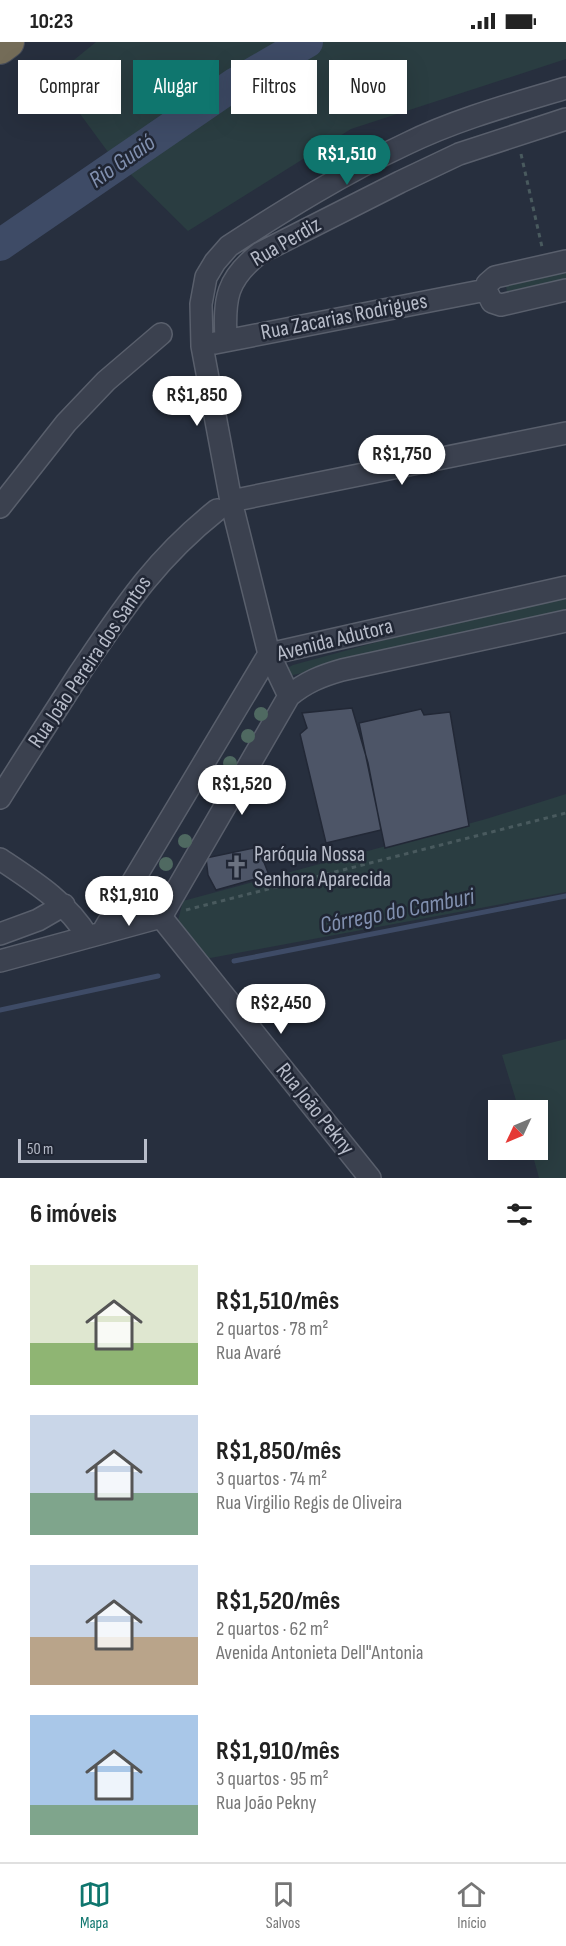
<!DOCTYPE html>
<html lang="pt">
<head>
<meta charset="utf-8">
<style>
  body { margin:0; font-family:"Sofia Sans Condensed",sans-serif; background:#f6f6f6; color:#222; height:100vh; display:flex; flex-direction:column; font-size:22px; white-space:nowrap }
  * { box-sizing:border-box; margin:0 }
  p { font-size:20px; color:#767676 }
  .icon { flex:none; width:33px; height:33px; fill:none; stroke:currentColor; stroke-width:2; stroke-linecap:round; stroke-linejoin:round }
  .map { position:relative; height:1136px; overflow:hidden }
  .drawer { display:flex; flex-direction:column; background:#fff; flex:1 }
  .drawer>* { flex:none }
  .hud { position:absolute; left:18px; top:18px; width:531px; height:54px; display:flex; gap:12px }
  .needle { width:39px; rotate:226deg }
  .controls { position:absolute; left:488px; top:1058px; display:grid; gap:12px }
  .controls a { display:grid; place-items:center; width:60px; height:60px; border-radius:0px; background:#fff; box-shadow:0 6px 24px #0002; font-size:30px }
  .scale { position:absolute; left:18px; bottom:15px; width:129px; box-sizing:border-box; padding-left:6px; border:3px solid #b7bcc9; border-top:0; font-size:16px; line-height:21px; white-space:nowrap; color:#b7bcc9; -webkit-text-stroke:4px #202634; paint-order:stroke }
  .price { position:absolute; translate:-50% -51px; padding:0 14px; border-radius:21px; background:#fff; color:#222; font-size:20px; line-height:39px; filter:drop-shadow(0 2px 3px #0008) }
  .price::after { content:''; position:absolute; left:50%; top:36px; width:18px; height:14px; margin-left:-9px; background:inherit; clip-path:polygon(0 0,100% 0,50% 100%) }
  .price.selected { background:#0f766e; color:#fff }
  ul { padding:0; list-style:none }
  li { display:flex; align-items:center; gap:18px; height:150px; padding:0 30px }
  li span { display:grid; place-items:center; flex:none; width:168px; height:120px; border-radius:0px; color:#555 }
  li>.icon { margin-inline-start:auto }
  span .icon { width:72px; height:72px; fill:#fffc; stroke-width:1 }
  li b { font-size:26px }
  h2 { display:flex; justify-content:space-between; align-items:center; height:72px; padding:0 30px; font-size:26px }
  .pill { padding:0 21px; border-radius:0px; background:#fff; box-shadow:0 6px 24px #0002; font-size:21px; line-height:54px }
  .pill.selected { background:#0f766e; color:#fff }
  .status { display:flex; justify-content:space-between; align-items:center; height:42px; padding:0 30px; background:#fff; direction:ltr }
  .status svg { height:16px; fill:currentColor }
  .tabs { display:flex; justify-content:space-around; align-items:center; height:84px; border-top:2px solid #e0e0e0; background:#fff; font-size:16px; color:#767676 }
  .tabs a { display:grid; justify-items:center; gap:3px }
  .tabs .selected { color:#0f766e }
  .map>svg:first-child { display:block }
  .green { fill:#2a3d41 }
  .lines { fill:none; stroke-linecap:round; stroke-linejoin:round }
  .stream { stroke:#3e4b66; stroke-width:5 }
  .river { stroke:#3e4b66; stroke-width:32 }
  .building { fill:#4d5567; stroke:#222836; stroke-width:1.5 }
  .minor-casing { stroke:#595f6c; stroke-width:24 }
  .highway-casing { stroke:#464c59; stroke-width:34 }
  .path { stroke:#495a5e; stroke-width:3; stroke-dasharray:4.5 4.5; stroke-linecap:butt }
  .minor { stroke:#3b414f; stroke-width:21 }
  .highway { stroke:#746c58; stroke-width:32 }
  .tree { fill:#4f6961 }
  .labels { text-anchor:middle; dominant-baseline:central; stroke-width:5; stroke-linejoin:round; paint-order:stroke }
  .street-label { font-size:22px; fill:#b7bcc9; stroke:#202634 }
  .poi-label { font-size:22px; fill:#b7bcc9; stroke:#202634; text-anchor:start }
  .water-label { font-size:24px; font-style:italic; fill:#8190af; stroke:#202634 }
</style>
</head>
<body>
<div class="status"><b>10:23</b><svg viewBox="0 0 49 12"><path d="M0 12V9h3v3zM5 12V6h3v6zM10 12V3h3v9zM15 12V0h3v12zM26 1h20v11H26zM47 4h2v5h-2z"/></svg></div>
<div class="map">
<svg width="566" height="1136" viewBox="0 0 566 1136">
  <rect width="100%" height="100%" fill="#272f3e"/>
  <path class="green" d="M96,0H566V17L351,87L188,189L108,110L53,35Z
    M566,230V245L508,256L506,244Z
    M566,556V571L289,634L287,626L293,623L425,587Z
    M566,752V850L205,917L177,882L183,859L486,777Z
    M566,997V1136H539L531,1107H537V1068H519L502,1013Z"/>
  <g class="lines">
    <path class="stream" d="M234,919L566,854
      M0,968L158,934"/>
    <path class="river" d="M0,203L236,41L307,0"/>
  </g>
  <path class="building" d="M352,666L368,721L381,788L326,801L300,692L307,686L302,671Z
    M421,667L424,673L450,670L469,784L385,806L359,681Z
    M258,805L269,833L216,848L208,833L206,816Z"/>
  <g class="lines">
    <defs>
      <path id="minor" d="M566,219L495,235L487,242L486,248L492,260L501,263L566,248
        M226,297C224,257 226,237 260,211L400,140L459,112L566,77
        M215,301L486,248
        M231,459L566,391
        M0,465L66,381L106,339L161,292
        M289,654L269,612L231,459L202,304L201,262L206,235L215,220L229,204C286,167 344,131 406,102C457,77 513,62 566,46
        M0,756C26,714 53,673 79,632C123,567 154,518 217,468
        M0,817C33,839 67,860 88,895
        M161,875L289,654C306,640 321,634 342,628L566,579
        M161,875L370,1136
        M102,891L269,612L566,545
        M0,892L38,878L64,863
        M0,919L161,875"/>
      <path id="highway" d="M0,6L8,0"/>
    </defs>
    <use href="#minor" class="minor-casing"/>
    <use href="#highway" class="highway-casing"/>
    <path class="path" d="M521,112L542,205
      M186,868L566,771"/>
    <use href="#minor" class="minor"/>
    <use href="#highway" class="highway"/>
  </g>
  <g class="tree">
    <circle cx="261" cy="672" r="7"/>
    <circle cx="248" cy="694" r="7"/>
    <circle cx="230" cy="721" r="7"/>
    <circle cx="214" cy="750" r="7"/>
    <circle cx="185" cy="799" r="7"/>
    <circle cx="166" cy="822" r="7"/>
  </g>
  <defs>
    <symbol id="church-bare" viewBox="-9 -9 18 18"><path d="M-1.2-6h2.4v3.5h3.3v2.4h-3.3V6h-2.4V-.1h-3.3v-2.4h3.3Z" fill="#6b7280" stroke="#202634" stroke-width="2.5" paint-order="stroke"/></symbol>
  </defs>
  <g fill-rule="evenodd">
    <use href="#church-bare" x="220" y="808" width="33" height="33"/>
  </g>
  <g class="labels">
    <g class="street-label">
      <text transform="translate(286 200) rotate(-30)">Rua Perdiz</text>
      <text transform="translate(344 275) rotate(-11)">Rua Zacarias Rodrigues</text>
      <text transform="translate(335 598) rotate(-14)">Avenida Adutora</text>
      <text transform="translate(90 620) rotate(-56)">Rua João Pereira dos Santos</text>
      <text transform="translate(315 1067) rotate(51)">Rua João Pekny</text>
    </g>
    <g class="poi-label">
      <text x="254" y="812">Paróquia Nossa<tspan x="254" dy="25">Senhora Aparecida</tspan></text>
    </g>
    <g class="water-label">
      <text transform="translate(122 119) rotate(-35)">Rio Guaió</text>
      <text transform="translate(397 869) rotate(-11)">Córrego do Camburi</text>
    </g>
  </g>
</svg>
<div class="controls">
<a><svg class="needle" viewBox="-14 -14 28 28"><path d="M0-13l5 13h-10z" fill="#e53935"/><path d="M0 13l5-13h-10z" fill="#767676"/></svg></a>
</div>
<div class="scale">50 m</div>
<b class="price selected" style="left:347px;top:144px">R$1,510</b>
<b class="price" style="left:197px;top:385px">R$1,850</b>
<b class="price" style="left:402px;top:444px">R$1,750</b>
<b class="price" style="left:242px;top:774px">R$1,520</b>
<b class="price" style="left:129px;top:885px">R$1,910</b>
<b class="price" style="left:281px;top:993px">R$2,450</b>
<div class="hud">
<a class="pill">Comprar</a>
<a class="pill selected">Alugar</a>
<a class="pill">Filtros</a>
<a class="pill">Novo</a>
</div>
</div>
<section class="drawer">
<h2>6 imóveis<svg class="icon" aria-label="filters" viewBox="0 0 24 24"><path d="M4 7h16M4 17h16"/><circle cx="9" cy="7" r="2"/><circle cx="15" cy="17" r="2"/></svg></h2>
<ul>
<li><span style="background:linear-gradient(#dfe7d0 65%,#8fb573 0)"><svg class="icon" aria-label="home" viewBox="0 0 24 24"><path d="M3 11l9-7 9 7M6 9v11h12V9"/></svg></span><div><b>R$1,510/mês</b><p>2 quartos · 78 m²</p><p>Rua Avaré</p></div></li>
<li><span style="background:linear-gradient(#c9d6e8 65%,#7fa58c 0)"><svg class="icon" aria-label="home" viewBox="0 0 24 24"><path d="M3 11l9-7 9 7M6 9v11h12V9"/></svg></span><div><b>R$1,850/mês</b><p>3 quartos · 74 m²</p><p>Rua Virgilio Regis de Oliveira</p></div></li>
<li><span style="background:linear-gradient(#c9d6e8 60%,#b9a48a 0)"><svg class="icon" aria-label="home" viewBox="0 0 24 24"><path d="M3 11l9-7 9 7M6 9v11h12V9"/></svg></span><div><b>R$1,520/mês</b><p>2 quartos · 62 m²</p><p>Avenida Antonieta Dell&quot;Antonia</p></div></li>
<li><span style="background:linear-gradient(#a9c7e8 75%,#7fa58c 0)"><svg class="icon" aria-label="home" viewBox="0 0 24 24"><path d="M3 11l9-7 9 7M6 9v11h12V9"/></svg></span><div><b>R$1,910/mês</b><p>3 quartos · 95 m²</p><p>Rua João Pekny</p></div></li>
</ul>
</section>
<nav class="tabs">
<a class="selected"><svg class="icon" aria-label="map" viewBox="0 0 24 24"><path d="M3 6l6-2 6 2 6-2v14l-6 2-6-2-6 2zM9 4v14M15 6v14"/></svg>Mapa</a>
<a><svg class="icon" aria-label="saved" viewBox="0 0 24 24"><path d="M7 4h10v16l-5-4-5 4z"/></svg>Salvos</a>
<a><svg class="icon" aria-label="home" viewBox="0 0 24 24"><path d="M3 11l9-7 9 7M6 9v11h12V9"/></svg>Início</a>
</nav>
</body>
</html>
